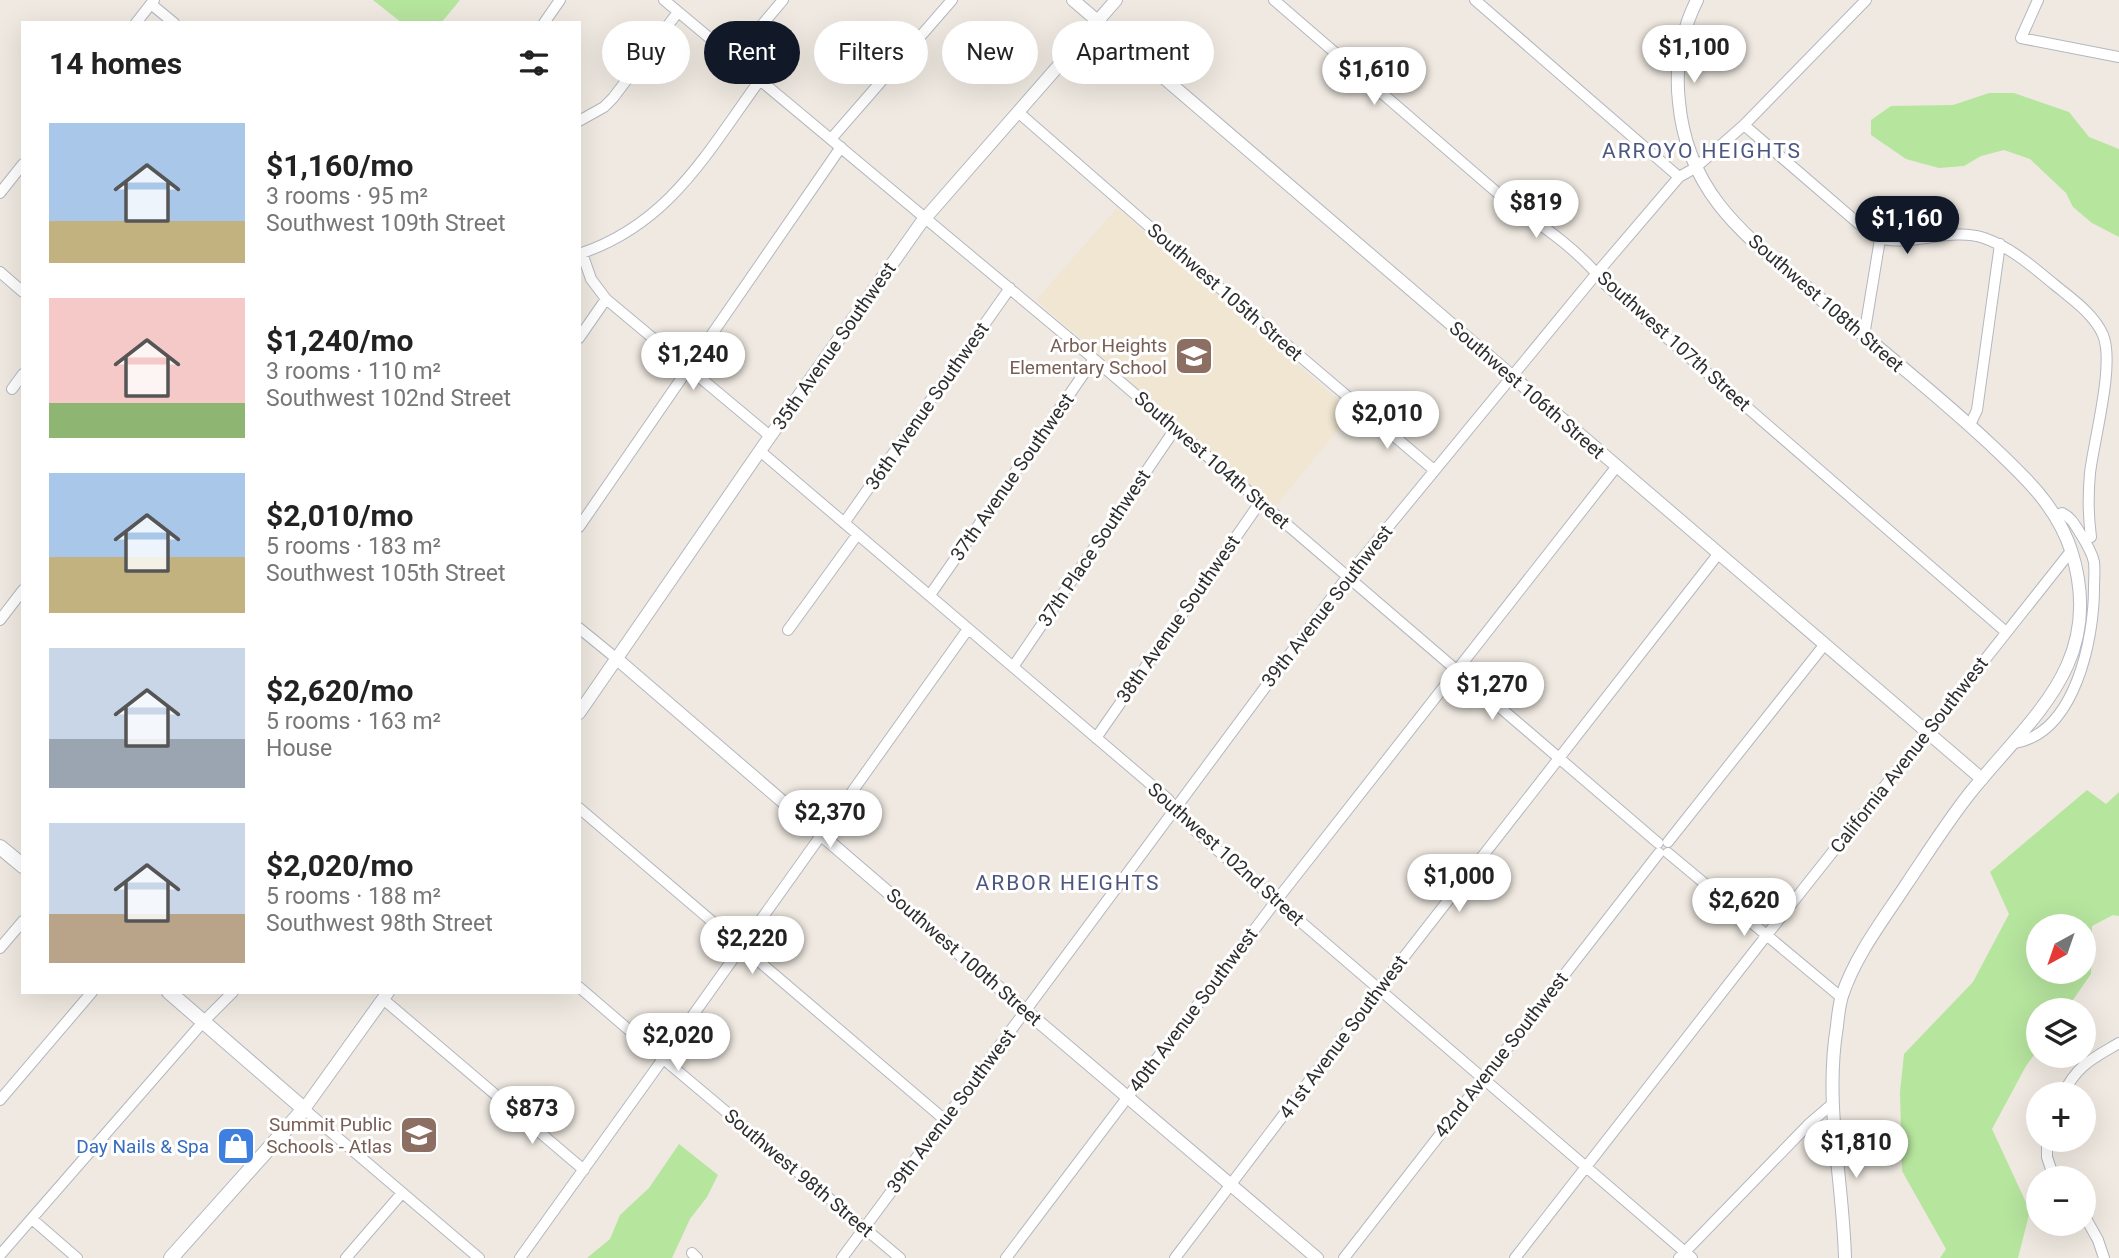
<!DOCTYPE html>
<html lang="en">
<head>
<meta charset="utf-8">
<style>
  body { margin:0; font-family:Roboto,sans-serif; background:#f2f2f2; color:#222; height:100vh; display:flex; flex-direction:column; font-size:26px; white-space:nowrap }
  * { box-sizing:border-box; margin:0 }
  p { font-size:23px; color:#767676 }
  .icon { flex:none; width:38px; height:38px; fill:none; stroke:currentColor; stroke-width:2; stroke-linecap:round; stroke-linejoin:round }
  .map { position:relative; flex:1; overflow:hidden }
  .panel { position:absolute; left:21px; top:21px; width:560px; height:973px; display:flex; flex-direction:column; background:#fff; border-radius:0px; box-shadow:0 7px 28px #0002 }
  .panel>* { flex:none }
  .banner { position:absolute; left:602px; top:21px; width:665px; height:63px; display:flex; gap:14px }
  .needle { width:46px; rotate:220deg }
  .tools { position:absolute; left:2026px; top:914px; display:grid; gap:14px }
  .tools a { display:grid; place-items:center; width:70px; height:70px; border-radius:50%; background:#fff; box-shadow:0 7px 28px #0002; font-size:35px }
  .price { position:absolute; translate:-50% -60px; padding:0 16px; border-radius:24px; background:#fff; color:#222; font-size:23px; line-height:46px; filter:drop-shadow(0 2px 4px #0008) }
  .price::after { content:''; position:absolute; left:50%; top:42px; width:21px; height:16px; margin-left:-10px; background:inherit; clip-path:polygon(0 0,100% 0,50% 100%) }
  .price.on { background:#111827; color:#fff }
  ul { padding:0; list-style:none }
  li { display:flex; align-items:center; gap:21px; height:175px; padding:0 28px }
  li span { display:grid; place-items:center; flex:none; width:196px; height:140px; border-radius:0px; color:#555 }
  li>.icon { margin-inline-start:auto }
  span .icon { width:84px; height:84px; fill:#fffc; stroke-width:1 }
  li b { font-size:30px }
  h2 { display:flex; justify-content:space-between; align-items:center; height:84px; padding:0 28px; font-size:30px }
  .chip { padding:0 24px; border-radius:32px; background:#fff; box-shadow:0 7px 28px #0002; font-size:24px; line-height:63px }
  .chip.on { background:#111827; color:#fff }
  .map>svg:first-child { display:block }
  .education { fill:#f0e6d1 }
  .green { fill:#b6e59e; fill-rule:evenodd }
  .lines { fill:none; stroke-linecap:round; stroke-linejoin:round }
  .minor-casing { stroke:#b4b7c1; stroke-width:12 }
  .tertiary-casing { stroke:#b4b7c1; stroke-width:14 }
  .secondary-casing { stroke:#b4b7c1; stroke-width:16 }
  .minor { stroke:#fff; stroke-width:10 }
  .tertiary { stroke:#fff; stroke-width:12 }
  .secondary { stroke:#fff; stroke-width:14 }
  .labels { text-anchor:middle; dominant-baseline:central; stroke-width:6; stroke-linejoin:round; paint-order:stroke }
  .street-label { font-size:19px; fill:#2e2e2e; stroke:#fff }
  .education-label { font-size:19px; fill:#785e54; stroke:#fff; text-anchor:end }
  .shop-label { font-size:19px; fill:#366cbe; stroke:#fff; text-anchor:end }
  .neighbourhood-label { font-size:21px; letter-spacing:2px; fill:#4d5680; stroke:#fff }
</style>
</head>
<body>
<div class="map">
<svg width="2119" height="1258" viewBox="0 0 2119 1258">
  <rect width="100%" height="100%" fill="#efe9e1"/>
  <path class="education" d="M1117,208L1352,412L1275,507L1036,300Z"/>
  <path class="green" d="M373,0H460L441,23H402Z
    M1989,93H2014L2069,112L2089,137L2119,149V237L2092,223L2073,207L2066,193L2030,159L2004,150L1981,156L1964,166L1939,168L1906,159L1871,135V120L1891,106L1953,105Z
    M2087,790L2106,804L2119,792V916L2113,915L2092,926L2091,974L2066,1010H2039V1048L2026,1066L1992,1129L2030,1211L2018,1258H1940L1946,1249L1902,1171L1900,1092L1904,1054L1973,982L2009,914L1990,872ZM2039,926H2084V971H2039Z
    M679,1144L718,1175L707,1197L690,1219L672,1258H587L610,1239L620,1215L649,1188Z"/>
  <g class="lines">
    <defs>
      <path id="minor" d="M664,0L1094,359L1658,843
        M1274,0L1508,202C1543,226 1580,251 1606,285L2006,632
        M1475,0L1679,177
        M2038,0L2021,38L2119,57
        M151,4L174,23
        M136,23L154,0
        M544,23L560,0
        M734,58L783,0
        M1018,112L1221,289L1434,470
        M579,121L604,107L613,98L678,12
        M1744,125L1873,236C1908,250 1947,226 1984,238C2012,248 2033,267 2055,285C2072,299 2094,314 2103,335C2115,364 2094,439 2090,473C2088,495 2088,515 2091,537
        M831,139L952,0
        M0,193L23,164
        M582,253L591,279L606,299L770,436
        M579,254C670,224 707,152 760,80
        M0,272L23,292
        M1864,336L1880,239
        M579,338L606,299
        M12,389L23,374
        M1970,425L1977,410L2000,244
        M760,451L1168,799L1182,819L1223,855L1692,1258
        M844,523L1010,288
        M579,527L841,147
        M930,595L1094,359
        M0,620L23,590
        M579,628L617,659
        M788,630L857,535
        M1013,667L1175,429
        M1096,738L1261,501
        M2014,743C2075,734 2094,639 2094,588C2094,580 2095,570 2094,562C2092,552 2085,541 2080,533C2075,525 2071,517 2062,513L2055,516
        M579,808L945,1120
        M1668,842L1825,644
        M1668,853L1842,998
        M0,948L23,921
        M579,987L658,1055
        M383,999L584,1170
        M666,1053L968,629
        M667,1062L900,1258
        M2063,1094C2077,1065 2092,1059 2119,1043
        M0,1100L92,992
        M304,1109L479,1258
        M2047,1139V1157L2054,1178
        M2084,1215L2098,1240L2104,1258
        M32,1219L77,1258
        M692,1253L697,1258
        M0,1255L203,1022L233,992
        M346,1258L402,1193
        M520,1258L660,1063
        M842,1258L1347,577L1597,273L1679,177L1695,168L1744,125L1866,0
        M1006,1258L1276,901L1617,466
        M1175,1258L1379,989L1719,553
        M1344,1258L1659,853
        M1515,1258L1766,936L2071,551
        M1679,1258L1810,1123L1831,1105"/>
      <path id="tertiary" d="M1073,0L1982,779
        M1697,0C1681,32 1675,67 1679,102C1688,201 1755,242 1824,302C1879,349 1937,394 1990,444C2023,475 2056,505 2071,550C2107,662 2032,716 1970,793C1947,822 1927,854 1906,885C1883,920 1855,956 1842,996C1839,1005 1838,1016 1837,1026C1824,1104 1843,1180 1845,1258
        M617,659L1026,1011L1317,1258
        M579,713L764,445L921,223L1116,0
        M304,1109L388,992"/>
      <path id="secondary" d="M0,847L23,866
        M169,992L304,1109L171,1258"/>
    </defs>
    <use href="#minor" class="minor-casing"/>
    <use href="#tertiary" class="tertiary-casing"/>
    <use href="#secondary" class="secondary-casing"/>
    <use href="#minor" class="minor"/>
    <use href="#tertiary" class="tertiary"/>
    <use href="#secondary" class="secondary"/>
  </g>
  <defs>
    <symbol id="school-square" viewBox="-11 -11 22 22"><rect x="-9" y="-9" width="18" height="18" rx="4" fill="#8d6e63" stroke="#fff"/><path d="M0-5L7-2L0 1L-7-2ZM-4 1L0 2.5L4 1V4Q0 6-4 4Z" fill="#fff"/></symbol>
    <symbol id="shop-square" viewBox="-11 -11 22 22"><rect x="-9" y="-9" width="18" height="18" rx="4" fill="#3f7fe0" stroke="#fff"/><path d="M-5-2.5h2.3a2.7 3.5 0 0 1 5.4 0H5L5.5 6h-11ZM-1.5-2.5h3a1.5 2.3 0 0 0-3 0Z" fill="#fff"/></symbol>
  </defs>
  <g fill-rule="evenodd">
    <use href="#school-square" x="1172" y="334" width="44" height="44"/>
    <use href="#school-square" x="397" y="1113" width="44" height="44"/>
    <use href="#shop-square" x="214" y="1124" width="44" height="44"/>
  </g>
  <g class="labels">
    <g class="street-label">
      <text transform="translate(1225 292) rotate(41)">Southwest 105th Street</text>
      <text transform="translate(1826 303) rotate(41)">Southwest 108th Street</text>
      <text transform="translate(1674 341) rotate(42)">Southwest 107th Street</text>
      <text transform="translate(834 346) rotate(-55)">35th Avenue Southwest</text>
      <text transform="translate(1527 390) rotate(41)">Southwest 106th Street</text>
      <text transform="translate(927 406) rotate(-55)">36th Avenue Southwest</text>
      <text transform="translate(1212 460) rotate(41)">Southwest 104th Street</text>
      <text transform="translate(1012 477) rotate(-55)">37th Avenue Southwest</text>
      <text transform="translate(1094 548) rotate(-56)">37th Place Southwest</text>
      <text transform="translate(1327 606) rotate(-52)">39th Avenue Southwest</text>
      <text transform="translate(1178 619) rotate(-55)">38th Avenue Southwest</text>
      <text transform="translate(1909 755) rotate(-52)">California Avenue Southwest</text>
      <text transform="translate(1226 854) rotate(42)">Southwest 102nd Street</text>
      <text transform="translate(964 957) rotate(41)">Southwest 100th Street</text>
      <text transform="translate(1193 1010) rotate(-53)">40th Avenue Southwest</text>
      <text transform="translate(1343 1037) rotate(-53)">41st Avenue Southwest</text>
      <text transform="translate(1501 1055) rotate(-52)">42nd Avenue Southwest</text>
      <text transform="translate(951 1111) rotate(-53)">39th Avenue Southwest</text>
      <text transform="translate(799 1173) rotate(40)">Southwest 98th Street</text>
    </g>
    <g class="education-label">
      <text x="1167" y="345">Arbor Heights<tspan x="1167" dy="22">Elementary School</tspan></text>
      <text x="392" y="1124">Summit Public<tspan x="392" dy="22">Schools - Atlas</tspan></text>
    </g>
    <g class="shop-label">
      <text x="209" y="1146">Day Nails &amp; Spa</text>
    </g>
    <g class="neighbourhood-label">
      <text x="1702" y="151">ARROYO HEIGHTS</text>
      <text x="1068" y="883">ARBOR HEIGHTS</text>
    </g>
  </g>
</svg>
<div class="tools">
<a><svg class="needle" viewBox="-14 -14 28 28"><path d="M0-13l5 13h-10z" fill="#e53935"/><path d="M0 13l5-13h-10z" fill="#767676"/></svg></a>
<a><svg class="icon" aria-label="layers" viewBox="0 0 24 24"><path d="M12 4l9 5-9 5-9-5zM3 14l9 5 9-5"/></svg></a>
<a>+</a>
<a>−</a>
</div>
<b class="price" style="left:1694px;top:85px">$1,100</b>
<b class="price" style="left:1374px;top:107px">$1,610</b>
<b class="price" style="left:1536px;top:240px">$819</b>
<b class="price on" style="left:1907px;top:256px">$1,160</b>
<b class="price" style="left:693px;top:392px">$1,240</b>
<b class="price" style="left:1387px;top:451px">$2,010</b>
<b class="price" style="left:1492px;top:722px">$1,270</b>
<b class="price" style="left:830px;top:850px">$2,370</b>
<b class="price" style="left:1459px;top:914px">$1,000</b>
<b class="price" style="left:1744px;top:938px">$2,620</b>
<b class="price" style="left:752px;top:976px">$2,220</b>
<b class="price" style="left:678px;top:1073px">$2,020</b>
<b class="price" style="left:532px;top:1146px">$873</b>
<b class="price" style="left:1856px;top:1180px">$1,810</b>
<div class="banner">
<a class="chip">Buy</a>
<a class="chip on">Rent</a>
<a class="chip">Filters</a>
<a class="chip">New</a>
<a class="chip">Apartment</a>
</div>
<section class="panel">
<h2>14 homes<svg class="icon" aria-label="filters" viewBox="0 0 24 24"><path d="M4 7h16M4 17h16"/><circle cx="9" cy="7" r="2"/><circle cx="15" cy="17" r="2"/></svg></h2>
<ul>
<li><span style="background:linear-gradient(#a9c7e8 70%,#c2b280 0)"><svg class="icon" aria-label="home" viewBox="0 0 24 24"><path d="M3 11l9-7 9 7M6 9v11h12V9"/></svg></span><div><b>$1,160/mo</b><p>3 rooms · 95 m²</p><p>Southwest 109th Street</p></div></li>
<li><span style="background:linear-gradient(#f6c9c9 75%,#8fb573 0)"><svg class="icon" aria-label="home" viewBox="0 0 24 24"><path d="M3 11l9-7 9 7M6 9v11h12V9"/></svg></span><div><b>$1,240/mo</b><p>3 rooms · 110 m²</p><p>Southwest 102nd Street</p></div></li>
<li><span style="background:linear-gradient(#a9c7e8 60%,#c2b280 0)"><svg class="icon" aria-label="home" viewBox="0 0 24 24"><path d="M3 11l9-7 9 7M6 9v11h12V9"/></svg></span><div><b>$2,010/mo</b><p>5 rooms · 183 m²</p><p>Southwest 105th Street</p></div></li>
<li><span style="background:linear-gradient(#c9d6e8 65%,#9aa5b1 0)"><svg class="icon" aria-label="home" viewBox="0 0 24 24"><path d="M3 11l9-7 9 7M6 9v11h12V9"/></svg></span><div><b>$2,620/mo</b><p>5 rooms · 163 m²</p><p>House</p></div></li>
<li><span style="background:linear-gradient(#c9d6e8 65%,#b9a48a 0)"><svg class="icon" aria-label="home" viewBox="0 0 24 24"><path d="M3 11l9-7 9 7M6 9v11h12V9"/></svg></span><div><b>$2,020/mo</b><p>5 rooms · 188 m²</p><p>Southwest 98th Street</p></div></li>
</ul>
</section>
</div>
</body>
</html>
